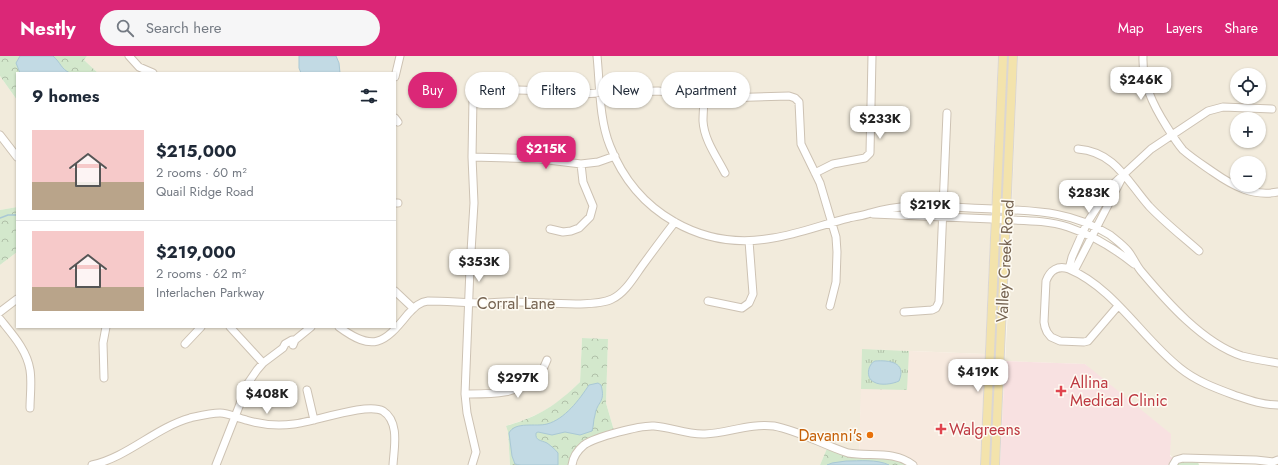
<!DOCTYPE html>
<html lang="en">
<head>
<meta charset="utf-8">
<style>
  body { margin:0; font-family:Jost,sans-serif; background:#f6f6f7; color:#1f2937; height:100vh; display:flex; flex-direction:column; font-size:15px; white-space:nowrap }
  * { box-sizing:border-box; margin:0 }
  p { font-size:13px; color:#747a83 }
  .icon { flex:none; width:22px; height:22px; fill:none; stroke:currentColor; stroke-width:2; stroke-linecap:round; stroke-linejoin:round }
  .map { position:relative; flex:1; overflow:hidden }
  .drawer { position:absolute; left:16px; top:16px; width:380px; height:256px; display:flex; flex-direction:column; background:#fff; border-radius:0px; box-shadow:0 1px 3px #0004 }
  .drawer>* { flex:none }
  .banner { position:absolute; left:408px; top:16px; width:380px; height:36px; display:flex; gap:8px }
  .tools { position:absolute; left:1230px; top:12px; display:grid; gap:8px }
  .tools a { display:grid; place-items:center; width:36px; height:36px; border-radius:50%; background:#fff; box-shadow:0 1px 3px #0004; font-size:20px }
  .price { position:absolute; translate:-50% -34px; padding:0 9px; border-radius:8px; background:#fff; color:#222; font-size:13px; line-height:26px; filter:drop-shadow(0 1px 2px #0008) }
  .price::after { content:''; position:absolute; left:50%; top:24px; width:12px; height:9px; margin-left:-6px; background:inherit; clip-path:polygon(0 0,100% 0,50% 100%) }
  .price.selected { background:#db2777; color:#fff }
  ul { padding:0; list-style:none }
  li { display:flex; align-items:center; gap:12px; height:100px; padding:0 16px }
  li+li { border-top:1px solid #e0e1e3 }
  li span { display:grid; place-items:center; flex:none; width:112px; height:80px; border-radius:0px; color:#555 }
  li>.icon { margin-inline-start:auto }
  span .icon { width:48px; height:48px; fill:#fffc; stroke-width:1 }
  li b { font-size:17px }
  h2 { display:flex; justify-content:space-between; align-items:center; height:48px; padding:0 16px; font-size:17px }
  .chip { padding:0 14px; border-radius:18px; background:#fff; box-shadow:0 1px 3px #0004; font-size:14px; line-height:36px }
  .chip.selected { background:#db2777; color:#fff }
  header { display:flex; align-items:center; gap:24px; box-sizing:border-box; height:56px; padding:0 20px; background:#db2777; color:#fff }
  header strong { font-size:19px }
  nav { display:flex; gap:22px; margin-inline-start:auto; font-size:14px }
  .search { width:280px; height:36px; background:#f6f6f7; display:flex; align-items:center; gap:10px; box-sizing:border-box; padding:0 14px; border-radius:22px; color:#747a83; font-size:15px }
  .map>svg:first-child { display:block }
  .residential { fill:#f2ebdc; fill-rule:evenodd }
  .commercial { fill:#f7eadf }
  .medical { fill:#f8e1e1 }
  .grass { fill:url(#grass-tufts) }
  .park { fill:url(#park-crowns) }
  .water { fill:#c2dae4; stroke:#a9c8d5 }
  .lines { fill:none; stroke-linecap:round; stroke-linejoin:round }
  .stream { stroke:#a9c8d5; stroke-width:1.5 }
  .minor-casing { stroke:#cdc2b3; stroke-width:9 }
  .major-casing { stroke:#dbd6d2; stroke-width:10 }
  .minor { stroke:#fff; stroke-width:7 }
  .major { stroke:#f3e3ac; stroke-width:8 }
  .health-dot { fill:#e0444e; stroke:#fefbf3; stroke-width:1.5 }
  .food-dot { fill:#e8710a; stroke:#fefbf3; stroke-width:1.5 }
  .labels { text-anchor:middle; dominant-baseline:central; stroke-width:3; stroke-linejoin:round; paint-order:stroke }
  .street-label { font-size:16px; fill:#756351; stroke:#fefbf3 }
  .health-label { font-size:16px; fill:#be3a42; stroke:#fefbf3; text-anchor:start }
  .food-label { font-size:16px; fill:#c56008; stroke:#fefbf3; text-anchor:end }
</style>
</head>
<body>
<header>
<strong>Nestly</strong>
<div class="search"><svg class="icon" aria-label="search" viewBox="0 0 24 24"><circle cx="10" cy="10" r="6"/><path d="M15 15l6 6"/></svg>Search here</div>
<nav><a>Map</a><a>Layers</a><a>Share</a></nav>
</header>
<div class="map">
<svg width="1278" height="409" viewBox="0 0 1278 409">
  <defs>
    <pattern id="grass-tufts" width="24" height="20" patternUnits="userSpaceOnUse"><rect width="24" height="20" fill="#d3e8cc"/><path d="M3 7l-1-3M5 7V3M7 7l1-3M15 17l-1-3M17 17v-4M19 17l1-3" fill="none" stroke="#b0c0a8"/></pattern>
    <pattern id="park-crowns" width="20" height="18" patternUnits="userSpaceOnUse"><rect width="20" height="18" fill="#d3e8cc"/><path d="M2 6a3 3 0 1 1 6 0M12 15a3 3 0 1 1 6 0" fill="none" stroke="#b0c0a8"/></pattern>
  </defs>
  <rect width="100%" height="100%" fill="#fbf8ed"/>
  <path class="residential" d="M87,0H998L985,298L863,293L859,399L828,390L820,409H572L580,393L615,378L606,347L608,283L582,282L580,326L561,344L542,356L524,364L506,370L508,376L510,409H0V209L17,196V271H395V17H98L84,4Z
    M1018,0H1278V401L1275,403L1173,402L1085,308L1005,305L1013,169L1018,167L1068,171L1122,199L1128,195L1087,167L1017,151L1014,148L1012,143ZM1237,19H1259V41H1237ZM1237,63H1259V85H1237ZM1237,107H1259V129H1237Z
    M0,20L17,44V151L0,154Z"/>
  <path class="commercial" d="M862,293L985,298L980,409H910L859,399Z"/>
  <path class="medical" d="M1005,305L1085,308L1171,378L1170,400L1173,402L1170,409H1000Z"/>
  <path class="grass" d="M862,293L909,295L907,334L861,333Z
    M1183,405L1198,406L1199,409H1176L1179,406Z"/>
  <path class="park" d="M0,0H87L84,4L98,17H17V44L0,20Z
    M17,151V196L0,209V154Z
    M582,282L608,283L606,347L615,378L588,387L572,409H510L508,376L506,370C540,360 555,350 580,326Z
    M828,390L838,394L884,399L910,409H820Z"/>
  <path class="water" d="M20,0H53C61,7 61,13 70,17H20L16,7Z
    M299,0H336L339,7L340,17H301L299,12Z
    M875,305C889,304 907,306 899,325C893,328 880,330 874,326C865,322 868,308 875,305Z
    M598,327L601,329C606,347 597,345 595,359C593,365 594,369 592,375L580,379L565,376L552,379L538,376L536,377C535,385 541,384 547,387C551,390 555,393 558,397V409H521L515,408L512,400L509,377C515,365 536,371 547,368C565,363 579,344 589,329Z
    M846,405C859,405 877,403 889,409H827L832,407Z"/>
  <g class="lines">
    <path class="stream" d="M0,162L8,159H17"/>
    <defs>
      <path id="minor" d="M129,0L139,11L153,17
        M597,0C600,29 599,63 610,90C636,157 702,195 773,182C799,178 824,168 849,162C856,160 863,160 870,157C884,153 897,151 912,150C939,150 966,152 993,153C1037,155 1071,155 1110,179C1116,184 1123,189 1128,195C1133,201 1136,209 1141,215C1167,246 1203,287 1242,300C1254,303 1266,305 1278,307
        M1143,0C1142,27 1153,49 1167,71C1172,79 1177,87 1183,94C1192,102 1203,109 1213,116C1233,130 1253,141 1278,136
        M395,21L400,0
        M704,40C704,48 703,57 703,65C704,84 717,101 725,117
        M395,62L398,66
        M0,79L17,101
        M1078,93C1115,96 1127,125 1149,150C1164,166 1182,180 1199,195
        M472,101L540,103L581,108L598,106L615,100
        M815,117L833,108L865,102L870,97L872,0
        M395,147H398
        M873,158C913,160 953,161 992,163C1017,165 1044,163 1068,171C1092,179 1114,192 1134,208
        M550,173L563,176L571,175L579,172L590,161L593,150L583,126L581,108
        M1069,213L1072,201L1087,167L1110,131L1151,93L1208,55L1223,51L1272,53
        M1074,215L1121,124
        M395,235L413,252
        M708,245L742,252L749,247L753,238L749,185
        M1118,250L1088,285L1084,286L1060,285L1051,281L1047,276L1045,271L1044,266L1046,225C1050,214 1058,209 1069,213C1114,232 1142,282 1180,312C1196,325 1215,332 1234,339C1249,344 1262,349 1278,349
        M0,256L17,243
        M904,256L932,254L936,252L939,246L947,57
        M0,263C12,278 27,294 30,314C32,326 30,340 30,352
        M230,271L263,307
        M339,271C373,296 384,288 408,258C414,252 419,246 428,245C447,245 466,247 485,247C497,247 507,245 519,246C541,246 594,252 612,243C625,237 634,221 642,210C653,195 664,180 675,166
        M185,288L201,271
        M293,289L295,284L311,271
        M104,322L103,287L106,271
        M307,334L314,364
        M465,338C491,338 518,339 538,320C542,316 545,309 547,304
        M92,409C128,401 155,372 190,362C199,360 210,357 220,357C229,357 237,362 246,364C262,369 278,370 294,368C314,366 367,346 383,355C400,366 394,392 393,409
        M216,409L240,348L244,333L257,314L263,307L283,292L285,288L292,284H295
        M472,409L476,396L467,357L465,338L470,212L474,147L472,101L473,42L475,37L479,33L554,35L583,38L611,36L658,35L723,42L789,40L795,42L799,46L801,88L820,127L836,181L837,196L836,226L830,250
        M572,409C573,401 578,394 584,389C595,381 641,369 654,370C671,371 687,379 705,378C728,377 750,367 774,370C800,375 823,389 848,397C870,401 894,394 913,409
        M1173,409L1176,404L1183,402L1256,404L1273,406L1278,404"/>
      <path id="major" d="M985,409L1003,0
        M995,409L1013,0"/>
    </defs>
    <use href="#minor" class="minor-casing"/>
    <use href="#major" class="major-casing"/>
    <use href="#minor" class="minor"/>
    <use href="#major" class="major"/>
  </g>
  <g class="health-dot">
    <path d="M1059 329h4v4h4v4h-4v4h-4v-4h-4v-4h4z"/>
    <path d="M939 367h4v4h4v4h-4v4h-4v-4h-4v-4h4z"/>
  </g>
  <circle class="food-dot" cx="870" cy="379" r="4"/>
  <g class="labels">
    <g class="street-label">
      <text transform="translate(1005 205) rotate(-87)">Valley Creek Road</text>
      <text x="516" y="247">Corral Lane</text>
    </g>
    <g class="health-label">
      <text x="1070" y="326">Allina<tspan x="1070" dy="18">Medical Clinic</tspan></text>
      <text x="949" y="373">Walgreens</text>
    </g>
    <g class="food-label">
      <text x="862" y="379">Davanni's</text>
    </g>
  </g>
</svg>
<div class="tools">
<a><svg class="icon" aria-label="locate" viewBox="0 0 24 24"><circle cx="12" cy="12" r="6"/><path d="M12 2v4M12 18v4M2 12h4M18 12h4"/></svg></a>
<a>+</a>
<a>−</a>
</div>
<b class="price" style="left:1141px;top:45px">$246K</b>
<b class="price" style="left:880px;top:84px">$233K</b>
<b class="price selected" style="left:546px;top:114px">$215K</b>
<b class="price" style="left:1089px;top:158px">$283K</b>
<b class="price" style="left:930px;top:170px">$219K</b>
<b class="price" style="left:479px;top:227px">$353K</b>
<b class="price" style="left:978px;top:337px">$419K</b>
<b class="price" style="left:518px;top:343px">$297K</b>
<b class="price" style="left:267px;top:359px">$408K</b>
<div class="banner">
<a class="chip selected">Buy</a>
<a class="chip">Rent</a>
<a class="chip">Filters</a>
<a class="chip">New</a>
<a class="chip">Apartment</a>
</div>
<section class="drawer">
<h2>9 homes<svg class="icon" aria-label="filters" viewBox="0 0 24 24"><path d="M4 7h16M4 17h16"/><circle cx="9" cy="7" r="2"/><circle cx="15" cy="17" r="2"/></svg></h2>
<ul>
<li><span style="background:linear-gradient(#f6c9c9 65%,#b9a48a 0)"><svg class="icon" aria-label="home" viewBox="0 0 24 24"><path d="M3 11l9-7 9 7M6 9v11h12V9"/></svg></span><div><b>$215,000</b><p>2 rooms · 60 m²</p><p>Quail Ridge Road</p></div></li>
<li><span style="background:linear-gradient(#f6c9c9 70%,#b9a48a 0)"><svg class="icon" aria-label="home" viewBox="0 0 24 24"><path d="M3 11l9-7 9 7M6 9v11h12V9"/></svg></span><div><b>$219,000</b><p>2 rooms · 62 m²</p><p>Interlachen Parkway</p></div></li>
</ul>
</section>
</div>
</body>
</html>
